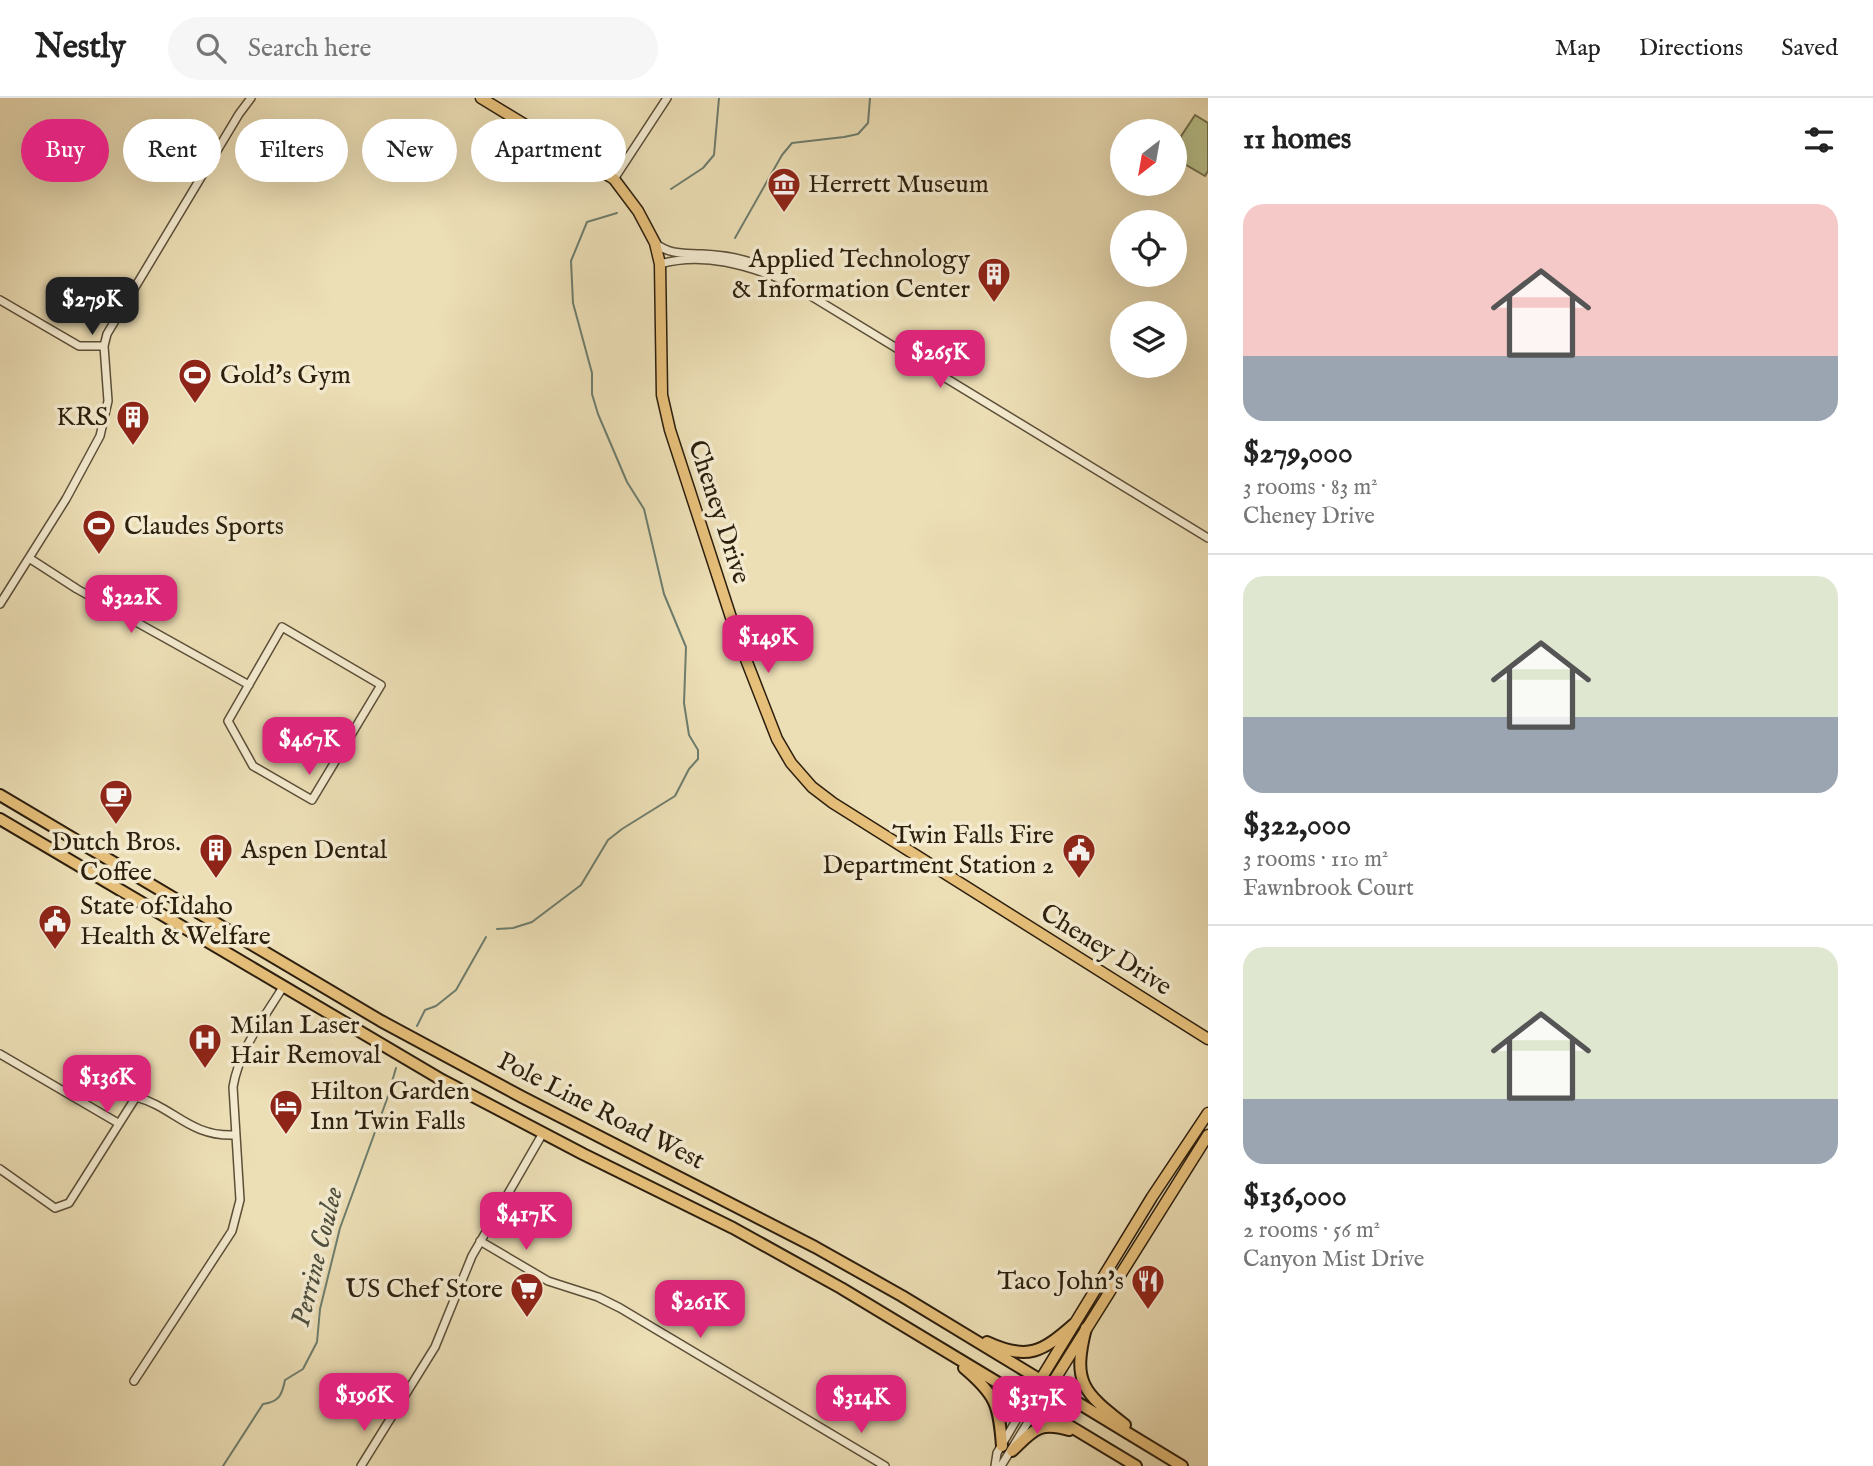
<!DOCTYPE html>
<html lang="en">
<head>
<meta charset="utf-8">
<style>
  body { margin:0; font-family:"IM FELL English",serif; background:#f6f6f6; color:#222; height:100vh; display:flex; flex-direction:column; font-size:26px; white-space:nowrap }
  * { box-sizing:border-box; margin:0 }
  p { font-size:23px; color:#767676 }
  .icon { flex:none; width:38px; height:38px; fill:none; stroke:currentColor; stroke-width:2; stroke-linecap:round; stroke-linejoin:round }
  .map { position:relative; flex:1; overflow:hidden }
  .side { display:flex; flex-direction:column; background:#fff; width:665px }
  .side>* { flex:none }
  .guide { position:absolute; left:21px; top:21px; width:665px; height:63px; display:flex; gap:14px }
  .needle { width:46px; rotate:211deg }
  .tools { position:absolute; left:1110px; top:21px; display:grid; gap:14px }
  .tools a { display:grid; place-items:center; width:77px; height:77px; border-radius:50%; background:#fff; box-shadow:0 7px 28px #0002; font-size:35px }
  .price { position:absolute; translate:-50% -60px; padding:0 16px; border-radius:14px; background:#db2777; color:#fff; font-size:23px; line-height:46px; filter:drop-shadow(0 2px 4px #0008) }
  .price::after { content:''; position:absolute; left:50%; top:42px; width:21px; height:16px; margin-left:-10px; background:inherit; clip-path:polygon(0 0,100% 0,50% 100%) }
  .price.on { background:#222; color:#fff }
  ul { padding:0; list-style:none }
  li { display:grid; align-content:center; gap:14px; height:371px; padding:0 35px }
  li+li { border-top:2px solid #e0e0e0 }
  li span { display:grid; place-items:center; height:217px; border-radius:21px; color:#555 }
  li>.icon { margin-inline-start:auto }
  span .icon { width:126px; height:126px; fill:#fffc; stroke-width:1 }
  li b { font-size:30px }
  h2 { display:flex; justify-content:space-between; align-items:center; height:84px; padding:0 35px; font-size:30px }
  .chip { padding:0 24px; border-radius:32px; background:#fff; box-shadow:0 7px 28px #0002; font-size:24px; line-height:63px }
  .chip.on { background:#db2777; color:#fff }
  header { display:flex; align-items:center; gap:42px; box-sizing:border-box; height:98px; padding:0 35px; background:#fff; border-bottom:2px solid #e0e0e0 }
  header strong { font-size:33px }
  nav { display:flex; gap:38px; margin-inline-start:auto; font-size:24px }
  .search { width:490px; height:63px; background:#f6f6f6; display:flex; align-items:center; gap:18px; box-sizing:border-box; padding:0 24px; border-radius:38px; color:#767676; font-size:26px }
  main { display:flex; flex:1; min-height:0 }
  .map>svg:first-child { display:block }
  .green { fill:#b9c18c; stroke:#72704d; stroke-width:2 }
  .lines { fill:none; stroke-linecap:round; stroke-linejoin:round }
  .stream { stroke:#6d7d6d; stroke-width:2 }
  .minor-casing { stroke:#5c4f38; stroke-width:10 }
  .major-casing { stroke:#2c1f0e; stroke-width:13 }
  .highway-casing { stroke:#2c1f0e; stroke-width:14 }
  .minor { stroke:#f3eacf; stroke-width:7 }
  .major { stroke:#e6bf7a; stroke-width:10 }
  .highway { stroke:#e6bf7a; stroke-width:10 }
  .labels { text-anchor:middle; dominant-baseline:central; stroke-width:7; stroke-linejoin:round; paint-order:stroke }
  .poi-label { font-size:26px; fill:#2c1f0e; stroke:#f3eacf; text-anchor:start }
  .street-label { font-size:26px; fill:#2c1f0e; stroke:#f3eacf }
  .water-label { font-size:28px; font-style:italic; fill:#4d4e3e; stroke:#f3eacf }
</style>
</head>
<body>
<header>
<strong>Nestly</strong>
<div class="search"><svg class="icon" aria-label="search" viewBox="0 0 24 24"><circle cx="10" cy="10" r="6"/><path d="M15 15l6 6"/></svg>Search here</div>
<nav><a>Map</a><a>Directions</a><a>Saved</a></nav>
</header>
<main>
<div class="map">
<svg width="1208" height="1368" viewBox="0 0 1208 1368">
  <rect width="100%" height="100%" fill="#ecdeb5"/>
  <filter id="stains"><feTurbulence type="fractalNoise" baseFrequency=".00286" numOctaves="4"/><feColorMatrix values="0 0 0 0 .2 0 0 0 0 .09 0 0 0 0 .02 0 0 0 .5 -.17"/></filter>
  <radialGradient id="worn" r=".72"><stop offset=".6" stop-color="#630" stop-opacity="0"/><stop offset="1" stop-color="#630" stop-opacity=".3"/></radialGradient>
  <path class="green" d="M1195,17L1208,25V73L1205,78L1183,65L1176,46Z"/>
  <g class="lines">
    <path class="stream" d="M671,91L703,70L714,57L719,0
      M735,140L782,57L792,45L844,39L858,36L868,25L870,0
      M497,831L513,830L532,824L581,787L608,742L622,731L675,698L689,671L698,661V652L689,637L684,605L686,549L664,496L644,411L627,384L598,316L592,296V275L573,205L571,163L587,124L617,115
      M417,928L425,912L436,908L456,892L486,839
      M223,1368L263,1306C279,1304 282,1297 285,1282L303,1271L317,1244L320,1211L340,1130L387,1001L396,970"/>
    <defs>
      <path id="minor" d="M614,81L667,0
        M655,145C670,157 683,155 702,156C724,157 747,160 766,171
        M660,166C704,154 747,167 788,184L1208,440
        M0,202L79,248H104
        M29,460L77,491L249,587
        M0,506L66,401L100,338L108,303L104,248L107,236L239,16L251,0
        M282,529L381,587L312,702L253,668L228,623Z
        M0,956L118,1025
        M0,1071L55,1110L69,1105L136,999C174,1009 189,1039 235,1037
        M480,1143L548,1183L598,1199L620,1210L885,1368
        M134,1283L232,1133L240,1102L233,989C239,952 264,920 283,889
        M361,1368L435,1249L472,1158L543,1035
        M995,1368L997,1355L1028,1302
        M1001,1368L1038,1308"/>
      <path id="major" d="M481,0L614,81L638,113L655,145L660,166L662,297L670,332L738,541L777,641L791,665L812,689L833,705L1208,941
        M1028,1302L1152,1099L1208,1015
        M1038,1308L1208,1037"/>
      <path id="highway" d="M0,697L381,923L522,999L815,1149L902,1198L1182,1368
        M0,721L442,982L583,1056L733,1130L841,1190L1136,1368
        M1086,1230C1072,1285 1083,1294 1125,1327
        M987,1244C1028,1263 1042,1254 1074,1226
        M964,1270C996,1297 999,1307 1002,1348
        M1012,1353C1033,1333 1038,1323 1069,1332"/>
    </defs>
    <use href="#minor" class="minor-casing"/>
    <use href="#major" class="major-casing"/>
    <use href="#highway" class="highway-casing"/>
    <use href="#minor" class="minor"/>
    <use href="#major" class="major"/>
    <use href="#highway" class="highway"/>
  </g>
  <defs>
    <symbol id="museum-pin" viewBox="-11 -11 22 30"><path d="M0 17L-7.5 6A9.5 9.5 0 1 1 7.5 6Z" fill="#8f2418" stroke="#f3eacf"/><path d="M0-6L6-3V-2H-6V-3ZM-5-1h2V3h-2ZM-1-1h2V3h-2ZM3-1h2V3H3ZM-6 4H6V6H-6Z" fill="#fff"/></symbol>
    <symbol id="building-pin" viewBox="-11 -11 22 30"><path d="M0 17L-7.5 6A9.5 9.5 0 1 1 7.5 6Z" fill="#8f2418" stroke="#f3eacf"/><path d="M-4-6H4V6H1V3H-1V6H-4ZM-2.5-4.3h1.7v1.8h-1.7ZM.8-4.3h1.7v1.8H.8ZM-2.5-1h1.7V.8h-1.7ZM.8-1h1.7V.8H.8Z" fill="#fff"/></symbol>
    <symbol id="stadium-pin" viewBox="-11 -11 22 30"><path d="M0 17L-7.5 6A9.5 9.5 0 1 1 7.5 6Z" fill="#8f2418" stroke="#f3eacf"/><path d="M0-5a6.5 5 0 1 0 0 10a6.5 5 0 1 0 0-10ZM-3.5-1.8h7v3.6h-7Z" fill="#fff"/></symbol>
    <symbol id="cafe-pin" viewBox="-11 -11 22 30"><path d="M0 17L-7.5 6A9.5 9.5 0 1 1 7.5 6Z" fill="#8f2418" stroke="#f3eacf"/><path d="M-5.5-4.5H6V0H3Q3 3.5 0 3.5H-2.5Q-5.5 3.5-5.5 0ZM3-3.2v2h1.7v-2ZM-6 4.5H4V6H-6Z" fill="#fff"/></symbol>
    <symbol id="civic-pin" viewBox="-11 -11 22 30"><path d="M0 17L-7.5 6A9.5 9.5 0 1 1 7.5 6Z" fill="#8f2418" stroke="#f3eacf"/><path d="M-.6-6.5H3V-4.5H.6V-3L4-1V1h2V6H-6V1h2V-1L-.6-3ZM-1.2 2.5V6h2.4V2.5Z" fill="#fff"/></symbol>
    <symbol id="hospital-pin" viewBox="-11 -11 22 30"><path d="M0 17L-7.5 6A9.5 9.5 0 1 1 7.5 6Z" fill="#8f2418" stroke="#f3eacf"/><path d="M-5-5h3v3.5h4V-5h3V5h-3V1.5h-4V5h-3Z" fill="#fff"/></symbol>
    <symbol id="hotel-pin" viewBox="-11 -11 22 30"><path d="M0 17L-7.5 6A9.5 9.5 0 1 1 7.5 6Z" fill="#8f2418" stroke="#f3eacf"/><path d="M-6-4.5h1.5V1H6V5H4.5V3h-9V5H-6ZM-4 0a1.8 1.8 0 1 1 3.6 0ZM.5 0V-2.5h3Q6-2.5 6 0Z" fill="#fff"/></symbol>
    <symbol id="restaurant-pin" viewBox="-11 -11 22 30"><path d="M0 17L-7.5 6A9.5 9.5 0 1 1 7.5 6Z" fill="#8f2418" stroke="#f3eacf"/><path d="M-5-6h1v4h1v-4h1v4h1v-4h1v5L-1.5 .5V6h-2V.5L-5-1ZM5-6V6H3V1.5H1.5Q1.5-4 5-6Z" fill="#fff"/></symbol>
    <symbol id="supermarket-pin" viewBox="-11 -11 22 30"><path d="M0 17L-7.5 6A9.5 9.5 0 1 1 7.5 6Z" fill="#8f2418" stroke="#f3eacf"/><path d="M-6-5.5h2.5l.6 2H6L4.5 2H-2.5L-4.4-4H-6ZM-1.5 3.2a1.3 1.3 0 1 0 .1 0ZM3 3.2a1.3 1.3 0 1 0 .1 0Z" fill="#fff"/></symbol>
  </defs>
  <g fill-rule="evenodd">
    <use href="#museum-pin" x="765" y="67" width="38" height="52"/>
    <use href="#building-pin" x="975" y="157" width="38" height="52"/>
    <use href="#stadium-pin" x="176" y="258" width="38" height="52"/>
    <use href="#building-pin" x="114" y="300" width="38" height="52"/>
    <use href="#stadium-pin" x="80" y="409" width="38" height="52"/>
    <use href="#cafe-pin" x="97" y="679" width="38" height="52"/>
    <use href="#building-pin" x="197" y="733" width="38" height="52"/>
    <use href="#civic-pin" x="1060" y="733" width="38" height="52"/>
    <use href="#civic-pin" x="36" y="804" width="38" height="52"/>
    <use href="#hospital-pin" x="186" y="923" width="38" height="52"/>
    <use href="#hotel-pin" x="267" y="989" width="38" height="52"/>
    <use href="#restaurant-pin" x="1129" y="1164" width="38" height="52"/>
    <use href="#supermarket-pin" x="508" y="1172" width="38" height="52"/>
  </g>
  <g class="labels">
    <g class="poi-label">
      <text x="808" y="86">Herrett Museum</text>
      <text x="970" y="161" text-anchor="end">Applied Technology<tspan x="970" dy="30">&amp; Information Center</tspan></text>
      <text x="220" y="277">Gold's Gym</text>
      <text x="108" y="319" text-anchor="end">KRS</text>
      <text x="124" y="428">Claudes Sports</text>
      <text x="1054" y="737" text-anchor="end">Twin Falls Fire<tspan x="1054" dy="30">Department Station 2</tspan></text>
      <text x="116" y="744" text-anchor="middle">Dutch Bros.<tspan x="116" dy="30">Coffee</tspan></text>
      <text x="241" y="752">Aspen Dental</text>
      <text x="80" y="808">State of Idaho<tspan x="80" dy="30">Health &amp; Welfare</tspan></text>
      <text x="230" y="927">Milan Laser<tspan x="230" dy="30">Hair Removal</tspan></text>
      <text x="310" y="993">Hilton Garden<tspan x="310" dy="30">Inn Twin Falls</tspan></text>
      <text x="1124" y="1183" text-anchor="end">Taco John's</text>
      <text x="503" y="1191" text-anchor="end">US Chef Store</text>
    </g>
    <g class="street-label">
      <text transform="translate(719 414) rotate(72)">Cheney Drive</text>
      <text transform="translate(1106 852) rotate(32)">Cheney Drive</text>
      <text transform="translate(601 1013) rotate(27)">Pole Line Road West</text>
    </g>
    <g class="water-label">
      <text transform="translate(318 1159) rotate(-76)">Perrine Coulee</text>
    </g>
  </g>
  <rect width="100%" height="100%" filter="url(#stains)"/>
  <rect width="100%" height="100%" fill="url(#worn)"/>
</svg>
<div class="tools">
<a><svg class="needle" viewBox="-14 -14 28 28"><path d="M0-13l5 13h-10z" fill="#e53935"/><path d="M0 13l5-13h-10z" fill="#767676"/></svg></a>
<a><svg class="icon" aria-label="locate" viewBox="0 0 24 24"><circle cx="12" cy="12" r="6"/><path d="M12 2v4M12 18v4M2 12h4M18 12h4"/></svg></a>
<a><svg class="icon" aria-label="layers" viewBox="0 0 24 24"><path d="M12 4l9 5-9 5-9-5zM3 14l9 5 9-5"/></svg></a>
</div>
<b class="price on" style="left:92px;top:239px">$279K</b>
<b class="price" style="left:940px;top:292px">$265K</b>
<b class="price" style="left:131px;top:537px">$322K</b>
<b class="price" style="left:768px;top:577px">$149K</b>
<b class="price" style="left:309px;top:679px">$467K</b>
<b class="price" style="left:107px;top:1017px">$136K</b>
<b class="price" style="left:526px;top:1154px">$417K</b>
<b class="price" style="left:700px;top:1242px">$261K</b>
<b class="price" style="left:364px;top:1335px">$196K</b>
<b class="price" style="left:861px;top:1337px">$314K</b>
<b class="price" style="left:1037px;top:1338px">$317K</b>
<div class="guide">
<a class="chip on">Buy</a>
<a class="chip">Rent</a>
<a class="chip">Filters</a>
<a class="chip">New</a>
<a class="chip">Apartment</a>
</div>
</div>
<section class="side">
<h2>11 homes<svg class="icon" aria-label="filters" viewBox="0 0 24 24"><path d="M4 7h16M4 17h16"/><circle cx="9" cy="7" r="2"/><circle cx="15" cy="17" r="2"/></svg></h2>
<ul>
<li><span style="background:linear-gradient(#f6c9c9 70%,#9aa5b1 0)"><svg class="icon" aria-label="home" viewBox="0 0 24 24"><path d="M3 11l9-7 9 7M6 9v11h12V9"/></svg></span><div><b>$279,000</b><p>3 rooms · 83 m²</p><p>Cheney Drive</p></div></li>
<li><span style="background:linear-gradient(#dfe7d0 65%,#9aa5b1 0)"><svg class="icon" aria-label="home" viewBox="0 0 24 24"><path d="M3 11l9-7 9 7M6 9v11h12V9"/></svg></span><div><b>$322,000</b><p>3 rooms · 110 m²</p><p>Fawnbrook Court</p></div></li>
<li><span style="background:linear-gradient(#dfe7d0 70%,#9aa5b1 0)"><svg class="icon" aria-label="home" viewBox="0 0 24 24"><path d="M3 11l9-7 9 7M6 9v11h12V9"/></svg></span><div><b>$136,000</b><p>2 rooms · 56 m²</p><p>Canyon Mist Drive</p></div></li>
</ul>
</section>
</main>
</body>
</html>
